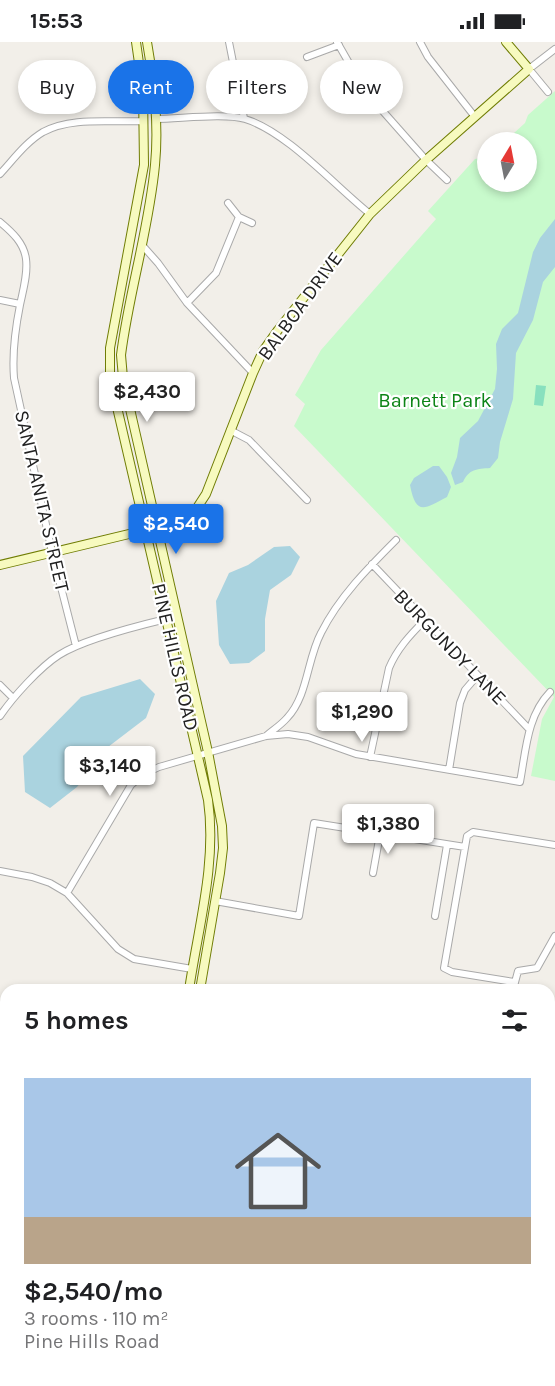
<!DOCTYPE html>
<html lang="en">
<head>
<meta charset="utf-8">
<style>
  body { margin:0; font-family:Karla,sans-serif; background:#f6f6f6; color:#202124; height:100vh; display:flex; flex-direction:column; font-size:22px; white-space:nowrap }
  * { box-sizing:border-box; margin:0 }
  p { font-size:20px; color:#757577 }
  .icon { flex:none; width:33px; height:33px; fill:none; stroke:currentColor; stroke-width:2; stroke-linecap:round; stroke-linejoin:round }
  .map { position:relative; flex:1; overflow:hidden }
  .panel { position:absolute; left:0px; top:942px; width:555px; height:402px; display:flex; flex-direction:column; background:#fff; border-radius:18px 18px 0 0; box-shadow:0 3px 9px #0003 }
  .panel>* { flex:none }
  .banner { position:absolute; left:18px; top:18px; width:519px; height:54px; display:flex; gap:12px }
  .needle { width:39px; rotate:10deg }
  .buttons { position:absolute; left:477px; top:90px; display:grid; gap:12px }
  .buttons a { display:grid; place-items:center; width:60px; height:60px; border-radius:50%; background:#fff; box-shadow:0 3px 9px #0003; font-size:30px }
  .price { position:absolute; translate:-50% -51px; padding:0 14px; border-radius:6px; background:#fff; color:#222; font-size:20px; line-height:39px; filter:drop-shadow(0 2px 3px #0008) }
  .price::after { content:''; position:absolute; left:50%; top:36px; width:18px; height:14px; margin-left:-9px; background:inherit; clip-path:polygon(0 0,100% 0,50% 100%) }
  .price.selected { background:#1a73e8; color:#fff }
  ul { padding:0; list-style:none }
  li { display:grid; align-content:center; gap:12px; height:318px; padding:0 24px }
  li span { display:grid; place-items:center; height:186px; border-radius:0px; color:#555 }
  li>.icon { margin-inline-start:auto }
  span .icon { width:108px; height:108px; fill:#fffc; stroke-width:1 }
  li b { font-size:26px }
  h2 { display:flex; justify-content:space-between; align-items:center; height:72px; padding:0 24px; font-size:26px }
  .pill { padding:0 21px; border-radius:27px; background:#fff; box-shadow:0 3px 9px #0003; font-size:21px; line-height:54px }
  .pill.selected { background:#1a73e8; color:#fff }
  .status { display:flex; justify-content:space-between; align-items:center; height:42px; padding:0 30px; background:#fff; direction:ltr }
  .status svg { height:16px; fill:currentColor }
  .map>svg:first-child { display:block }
  .park { fill:#c8facc }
  .pitch { fill:#88e0be }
  .water { fill:#aad3df }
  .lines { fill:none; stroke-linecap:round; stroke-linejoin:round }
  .street-casing { stroke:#a9a9a9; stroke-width:8 }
  .secondary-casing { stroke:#707d05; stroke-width:10 }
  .highway-casing { stroke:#dc2a67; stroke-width:12 }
  .street { stroke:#fff; stroke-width:6 }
  .secondary { stroke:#f7fabf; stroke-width:8 }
  .highway { stroke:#e892a2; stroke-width:10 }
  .labels { text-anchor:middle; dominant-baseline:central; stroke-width:4.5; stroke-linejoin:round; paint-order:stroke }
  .street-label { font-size:20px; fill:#222; stroke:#fff }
  .park-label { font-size:20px; fill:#0c8416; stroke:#fff }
</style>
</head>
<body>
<div class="status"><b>15:53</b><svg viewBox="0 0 49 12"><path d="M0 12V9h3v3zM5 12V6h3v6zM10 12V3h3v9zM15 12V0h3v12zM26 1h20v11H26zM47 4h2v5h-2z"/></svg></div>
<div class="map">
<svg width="555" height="1344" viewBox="0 0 555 1344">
  <rect width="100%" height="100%" fill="#f2efe9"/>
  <path class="park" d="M555,49V739L531,734L542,677L554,655L294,384L305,362L295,353L321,308L436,177L428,169L475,117L487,115L488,140H526V100H504L525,81L528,73Z"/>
  <path class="pitch" d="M536,343L546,344L543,364L534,363Z"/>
  <path class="water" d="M555,177V225L543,240L533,278L516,311L513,357L500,400L498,416L490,426C477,427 469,427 463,440L455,443L451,431L457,415L460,396L478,379L495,347L497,327L496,302L502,287L518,271L533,210L540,196Z
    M433,424H439L447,435L451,445L447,455C424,467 416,474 410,443L414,436Z
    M290,504L300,515L291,533L270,548L265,577V609L249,621L230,622L219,603L216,559L229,531L248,523L274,505Z
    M140,637L155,652L146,676L108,705L77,745L50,766L25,750L23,714L81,655Z"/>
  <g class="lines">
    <defs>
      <path id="street" d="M229,0L244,76
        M337,0L365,49L426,118L447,138
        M420,0L428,15L475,75
        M307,15L339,3
        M548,50L529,27L555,7
        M156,77C179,77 225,71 245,77C286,89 335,144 370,172
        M0,132C13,118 26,100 43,90C72,74 112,81 144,79
        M228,161L239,175L252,181
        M0,180C12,190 24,201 26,217C28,232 23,248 20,263C15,288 12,311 14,336L52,510L76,604
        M142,203L158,221L187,261L253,331
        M0,258L20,262
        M187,261L216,231L239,175
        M230,388L249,398L307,458
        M372,522L529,687
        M0,643L13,656
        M0,674C13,655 40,625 59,613C82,598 137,584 166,577
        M266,694C273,688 281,683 287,676C308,654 307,617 321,591C339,555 368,526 396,498
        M370,715L389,626C397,607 410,593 424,579
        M449,728L460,661L465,648L477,634
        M0,829L32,835L50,841L67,851L118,907L134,917L192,927
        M373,831L380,792
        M67,851L131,743L144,732L159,725L266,694L288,692L308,695L356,712L520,740C526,708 527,674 550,650
        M215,859L299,874L314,781L465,805
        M435,874L447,803
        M514,940L452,930L444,926L467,794L473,790L555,803
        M513,948L518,929L537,926L555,894
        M549,1244L555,1210
        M0,1281L6,1276
        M549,1305L555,1306
        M221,1344L223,1338
        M369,1344L370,1338
        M532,1344L533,1338"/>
      <path id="secondary" d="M136,0L143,49L144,123L110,306V335L208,758C217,821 198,886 189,948
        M147,0C154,41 159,82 155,123C149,187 129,250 121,313L123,336L208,710L222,784L223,806L220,831L200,948
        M0,523L179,480L195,469L206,452L253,331L263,309L278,288L370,172L426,118L529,27L506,0
        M129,1344L130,1338"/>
      <path id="highway" d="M0,1028L6,1029
        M0,1048L6,1049
        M549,1120L555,1121
        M549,1140L555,1141"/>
    </defs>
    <use href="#street" class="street-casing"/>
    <use href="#secondary" class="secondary-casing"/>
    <use href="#highway" class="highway-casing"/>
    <use href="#street" class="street"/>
    <use href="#secondary" class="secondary"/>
    <use href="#highway" class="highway"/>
  </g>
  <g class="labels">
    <g class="street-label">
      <text transform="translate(300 264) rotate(-54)">BALBOA DRIVE</text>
      <text transform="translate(42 459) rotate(77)">SANTA ANITA STREET</text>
      <text transform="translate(450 605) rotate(46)">BURGUNDY LANE</text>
      <text transform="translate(175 615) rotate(77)">PINE HILLS ROAD</text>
    </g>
    <g class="park-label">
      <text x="435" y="358">Barnett Park</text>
    </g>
  </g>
</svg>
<div class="buttons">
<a><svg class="needle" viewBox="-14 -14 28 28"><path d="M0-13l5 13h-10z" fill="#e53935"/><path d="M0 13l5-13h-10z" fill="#757577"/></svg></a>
</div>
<b class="price" style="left:147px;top:381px">$2,430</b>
<b class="price selected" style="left:176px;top:513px">$2,540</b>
<b class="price" style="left:362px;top:701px">$1,290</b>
<b class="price" style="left:110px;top:755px">$3,140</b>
<b class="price" style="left:388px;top:813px">$1,380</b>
<div class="banner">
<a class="pill">Buy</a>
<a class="pill selected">Rent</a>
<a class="pill">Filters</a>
<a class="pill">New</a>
</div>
<section class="panel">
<h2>5 homes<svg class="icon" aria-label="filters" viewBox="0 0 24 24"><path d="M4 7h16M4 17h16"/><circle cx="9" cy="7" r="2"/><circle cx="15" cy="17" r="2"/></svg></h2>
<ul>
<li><span style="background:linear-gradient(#a9c7e8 75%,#b9a48a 0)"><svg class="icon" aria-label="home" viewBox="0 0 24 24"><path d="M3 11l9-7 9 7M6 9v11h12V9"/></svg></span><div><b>$2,540/mo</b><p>3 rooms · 110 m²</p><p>Pine Hills Road</p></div></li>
</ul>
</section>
</div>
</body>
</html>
